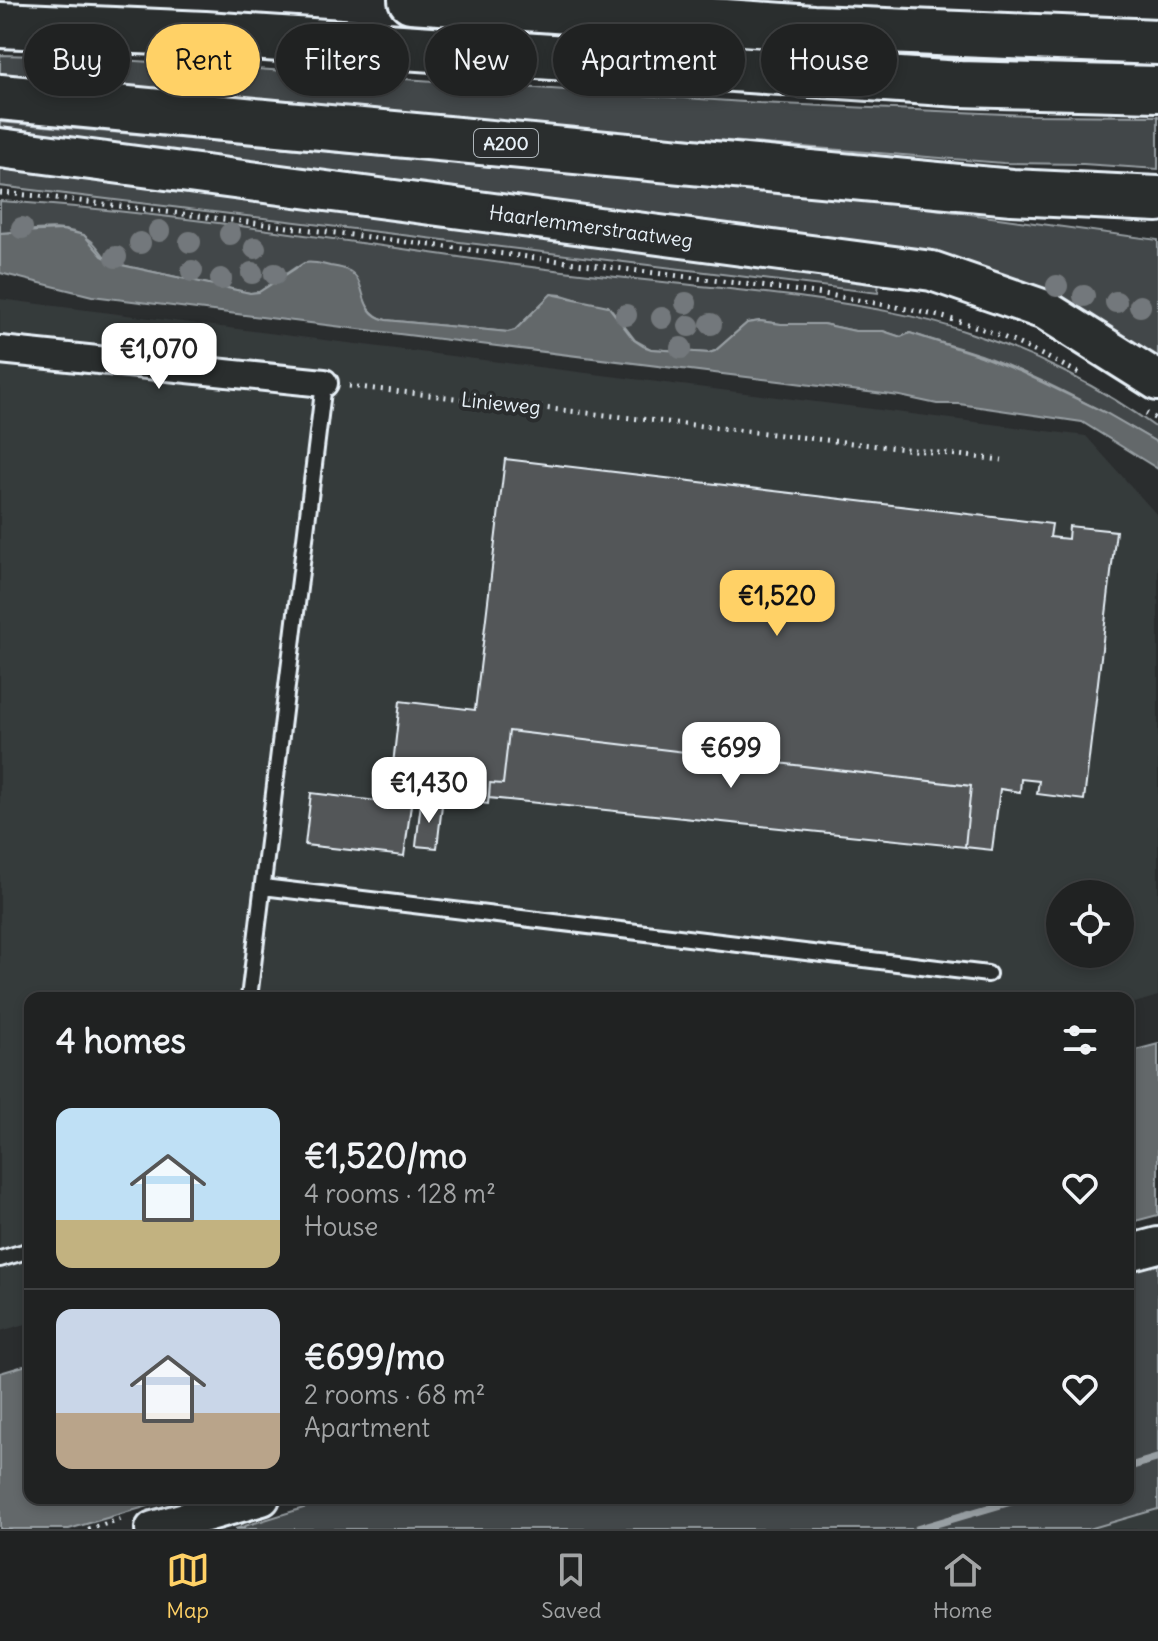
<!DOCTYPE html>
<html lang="en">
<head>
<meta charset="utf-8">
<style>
  body { margin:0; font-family:Delius,sans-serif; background:#282a2a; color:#f1f3f6; height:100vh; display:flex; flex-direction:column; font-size:30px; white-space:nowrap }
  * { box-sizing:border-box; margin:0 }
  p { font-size:26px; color:#a2a4a5 }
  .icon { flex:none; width:44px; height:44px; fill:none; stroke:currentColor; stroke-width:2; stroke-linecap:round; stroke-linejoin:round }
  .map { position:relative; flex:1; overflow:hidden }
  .panel { position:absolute; left:24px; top:992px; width:1110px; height:512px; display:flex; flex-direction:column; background:#202222; border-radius:16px; box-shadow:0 4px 12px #0003,0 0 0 2px #3d3f40 }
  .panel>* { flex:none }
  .top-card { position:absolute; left:24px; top:24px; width:1110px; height:72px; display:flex; gap:16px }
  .buttons { position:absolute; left:1046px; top:880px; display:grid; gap:16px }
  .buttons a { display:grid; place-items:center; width:88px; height:88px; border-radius:50%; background:#202222; box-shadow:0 4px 12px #0003,0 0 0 2px #3d3f40; font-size:40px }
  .price { position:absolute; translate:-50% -68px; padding:0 18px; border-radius:16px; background:#fff; color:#222; font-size:26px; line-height:52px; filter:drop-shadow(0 2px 4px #0008) }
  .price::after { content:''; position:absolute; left:50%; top:48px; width:24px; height:18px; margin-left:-12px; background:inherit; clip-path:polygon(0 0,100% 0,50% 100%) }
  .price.active { background:#ffd166; color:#111 }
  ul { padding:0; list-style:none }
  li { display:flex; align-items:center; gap:24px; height:200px; padding:0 32px }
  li+li { border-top:2px solid #3d3f40 }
  li span { display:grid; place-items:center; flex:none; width:224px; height:160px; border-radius:16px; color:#555 }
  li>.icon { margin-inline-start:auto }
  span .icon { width:96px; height:96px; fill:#fffc; stroke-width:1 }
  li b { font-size:34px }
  h2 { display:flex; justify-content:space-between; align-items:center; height:96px; padding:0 32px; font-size:34px }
  .pill { padding:0 28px; border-radius:36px; background:#202222; box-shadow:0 4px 12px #0003,0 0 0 2px #3d3f40; font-size:28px; line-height:72px }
  .pill.active { background:#ffd166; color:#111 }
  .tab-bar { display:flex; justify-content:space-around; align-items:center; height:112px; border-top:2px solid #3d3f40; background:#202222; font-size:22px; color:#a2a4a5 }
  .tab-bar a { display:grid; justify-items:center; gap:4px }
  .tab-bar .active { color:#ffd166 }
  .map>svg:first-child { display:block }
  .built { fill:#363a3b; fill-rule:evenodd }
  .green { fill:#424648; stroke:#959ca0; stroke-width:2 }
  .water { fill:#63686b; stroke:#989fa3; stroke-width:2 }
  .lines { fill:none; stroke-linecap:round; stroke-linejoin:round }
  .stream { stroke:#989fa3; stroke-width:8 }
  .building { fill:#535759; stroke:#e8f1f8; stroke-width:2 }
  .service-casing { stroke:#e8f1f8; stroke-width:20 }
  .minor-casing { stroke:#e8f1f8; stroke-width:32 }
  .tertiary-casing { stroke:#e8f1f8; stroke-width:40 }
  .secondary-casing { stroke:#e8f1f8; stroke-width:44 }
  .motorway-casing { stroke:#e8f1f8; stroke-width:50 }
  .path { stroke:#e8f1f8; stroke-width:5; stroke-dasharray:2 6; stroke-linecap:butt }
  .service { stroke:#2a2d2e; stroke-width:14 }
  .minor { stroke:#2a2d2e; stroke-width:26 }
  .tertiary { stroke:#2a2d2e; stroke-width:34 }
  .secondary { stroke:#2a2d2e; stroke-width:38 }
  .motorway { stroke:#2a2d2e; stroke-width:44 }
  .tree { fill:#73787b }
  .labels { text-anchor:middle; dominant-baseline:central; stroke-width:8; stroke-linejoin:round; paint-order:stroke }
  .shield { fill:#2a2d2e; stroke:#afb6bb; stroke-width:2 }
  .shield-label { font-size:18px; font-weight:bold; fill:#e8f1f8 }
  .street-label { font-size:20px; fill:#e8f1f8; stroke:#2a2d2e }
</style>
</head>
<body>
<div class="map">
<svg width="1158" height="1529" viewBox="0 0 1158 1529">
  <rect width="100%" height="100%" fill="#2a2d2e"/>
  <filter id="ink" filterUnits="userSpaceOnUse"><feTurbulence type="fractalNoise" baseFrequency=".0125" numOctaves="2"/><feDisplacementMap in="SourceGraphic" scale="16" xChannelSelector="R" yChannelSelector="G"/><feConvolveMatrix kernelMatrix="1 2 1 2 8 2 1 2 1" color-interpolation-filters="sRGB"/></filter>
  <g filter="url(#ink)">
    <path class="built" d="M0,299L1086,436L1158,516V996L1128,1005V998H30V1323L0,1331ZM1060,894H1120V954H1060Z
      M1158,1509V1529H1089Z"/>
    <path class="green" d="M0,55L77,57L759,103L1027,115L1158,116V169L1083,164L1003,163L506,123L0,76Z
      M0,122L883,202L1158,240V359L1080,310L1014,278L934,253L0,134Z
      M0,167L879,279L878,293L0,186Z
      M0,201C173,212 345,242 516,265C610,278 705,285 799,297C856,305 915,314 970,333C1035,354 1103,388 1158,429V443C1101,410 1042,378 981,355C957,347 933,340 910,333L901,337L883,331H855L823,324H781L760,321L747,323L715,351L709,353L651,349L635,340L612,310L562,295L552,294L515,330L508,332L386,320C366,315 363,296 356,278L296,267L259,292L250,293L117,264C100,258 101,247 89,239C66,222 26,232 0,233Z
      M1158,1263V1509L1089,1529H235L336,1498H1128V1271Z"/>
    <path class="water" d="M62,230L84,235L102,256L117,264L250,293L259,292L304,263C313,261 321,264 330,266C336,267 344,268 349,271C369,282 356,313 386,320L508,332L515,330L551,294L608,306L634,340L643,346L651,349L709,353L715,351L747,323L760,321L781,324H823L855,331H883L901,337L910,333L981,356L1021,372L1106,413L1158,443V469L1082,422L959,404H937L900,396L92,296L0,273V233Z
      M1158,1044V1215L1128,1223V1052Z
      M30,1364V1498H176L69,1529H0V1373Z"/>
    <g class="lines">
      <path class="stream" d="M1128,1467L1158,1458
        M918,1529L1023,1498"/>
    </g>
    <path class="building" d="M505,459L1052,524L1050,537L1068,539L1069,526L1116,531L1084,800L1037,794L1039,781L1021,779L1020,792L1000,789L992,850L965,847L971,786L509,731L503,784L490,783L488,804L390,792L400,701L475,710Z
      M509,731L971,786L965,847L489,798L490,783L503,784Z
      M311,793L411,805L404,856L305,845Z
      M421,802L442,805L437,848L416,846Z"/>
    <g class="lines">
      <defs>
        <path id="service" d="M263,887L988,974
          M249,998L324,383
          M0,1259L30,1250"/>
        <path id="minor" d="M0,350L324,383"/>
        <path id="tertiary" d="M1128,1253L1158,1245
          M153,1529L262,1498"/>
        <path id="secondary" d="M0,148L932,271L1045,310L1158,381"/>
        <path id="motorway" d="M411,0L813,28L1158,42
          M0,25L205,34L960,84L1158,89
          M0,97L1012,192L1158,199"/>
      </defs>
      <use href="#service" class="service-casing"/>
      <use href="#minor" class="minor-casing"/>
      <use href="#tertiary" class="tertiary-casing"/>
      <use href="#secondary" class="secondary-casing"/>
      <use href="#motorway" class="motorway-casing"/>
      <path class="path" d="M0,193L39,196L824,294C873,303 923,310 971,325C1008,337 1044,356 1079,373
        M349,386L1002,460
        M1146,413L1158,420
        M88,1529L125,1518"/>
      <use href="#service" class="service"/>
      <use href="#minor" class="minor"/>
      <use href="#tertiary" class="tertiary"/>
      <use href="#secondary" class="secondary"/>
      <use href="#motorway" class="motorway"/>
    </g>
    <g class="tree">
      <circle cx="22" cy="228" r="11"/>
      <circle cx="159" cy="231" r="11"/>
      <circle cx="230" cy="234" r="11"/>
      <circle cx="190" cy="242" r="11"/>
      <circle cx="140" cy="243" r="11"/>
      <circle cx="255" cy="248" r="11"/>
      <circle cx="116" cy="257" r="11"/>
      <circle cx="192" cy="271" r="11"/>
      <circle cx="252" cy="273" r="11"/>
      <circle cx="275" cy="274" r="11"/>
      <circle cx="221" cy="279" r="11"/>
      <circle cx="1057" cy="286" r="11"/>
      <circle cx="1084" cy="296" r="11"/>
      <circle cx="1116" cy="302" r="11"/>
      <circle cx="686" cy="303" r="11"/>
      <circle cx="1140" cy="306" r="11"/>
      <circle cx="626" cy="315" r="11"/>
      <circle cx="662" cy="318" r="11"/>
      <circle cx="711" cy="324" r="11"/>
      <circle cx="689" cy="326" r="11"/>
      <circle cx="681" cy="348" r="11"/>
    </g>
  </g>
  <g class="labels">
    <rect class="shield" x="474" y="129" width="64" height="28" rx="6"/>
    <g class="shield-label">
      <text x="506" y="143">A200</text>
    </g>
    <g class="street-label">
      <text transform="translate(591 226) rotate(8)">Haarlemmerstraatweg</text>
      <text transform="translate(501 403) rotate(6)">Linieweg</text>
    </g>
  </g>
</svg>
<div class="buttons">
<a><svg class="icon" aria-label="locate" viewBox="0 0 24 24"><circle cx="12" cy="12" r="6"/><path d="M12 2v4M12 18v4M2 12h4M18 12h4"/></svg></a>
</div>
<b class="price" style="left:159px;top:391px">€1,070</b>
<b class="price active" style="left:777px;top:638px">€1,520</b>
<b class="price" style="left:731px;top:790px">€699</b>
<b class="price" style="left:429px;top:825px">€1,430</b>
<div class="top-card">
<a class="pill">Buy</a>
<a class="pill active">Rent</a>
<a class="pill">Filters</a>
<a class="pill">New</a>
<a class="pill">Apartment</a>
<a class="pill">House</a>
</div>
<section class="panel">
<h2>4 homes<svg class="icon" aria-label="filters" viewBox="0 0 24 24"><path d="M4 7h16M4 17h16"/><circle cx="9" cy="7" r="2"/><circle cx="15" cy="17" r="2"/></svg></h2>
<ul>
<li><span style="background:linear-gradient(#bfe0f5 70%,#c2b280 0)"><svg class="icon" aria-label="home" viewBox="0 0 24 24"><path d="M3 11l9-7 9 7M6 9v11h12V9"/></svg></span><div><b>€1,520/mo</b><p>4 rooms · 128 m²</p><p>House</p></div><svg class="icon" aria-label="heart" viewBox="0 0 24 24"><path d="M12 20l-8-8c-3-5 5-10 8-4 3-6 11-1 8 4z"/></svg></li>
<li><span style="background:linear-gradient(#c9d6e8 65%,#b9a48a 0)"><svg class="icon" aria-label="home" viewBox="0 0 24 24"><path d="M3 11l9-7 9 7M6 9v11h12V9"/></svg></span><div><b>€699/mo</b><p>2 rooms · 68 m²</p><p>Apartment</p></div><svg class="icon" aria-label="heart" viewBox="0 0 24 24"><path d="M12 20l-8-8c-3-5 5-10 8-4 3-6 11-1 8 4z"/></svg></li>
</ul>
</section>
</div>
<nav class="tab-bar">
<a class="active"><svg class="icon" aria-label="map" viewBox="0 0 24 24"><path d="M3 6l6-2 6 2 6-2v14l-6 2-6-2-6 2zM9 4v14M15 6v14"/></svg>Map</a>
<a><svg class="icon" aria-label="saved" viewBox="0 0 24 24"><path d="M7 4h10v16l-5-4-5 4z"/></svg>Saved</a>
<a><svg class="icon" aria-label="home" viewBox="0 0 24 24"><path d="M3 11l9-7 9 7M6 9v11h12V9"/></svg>Home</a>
</nav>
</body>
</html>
